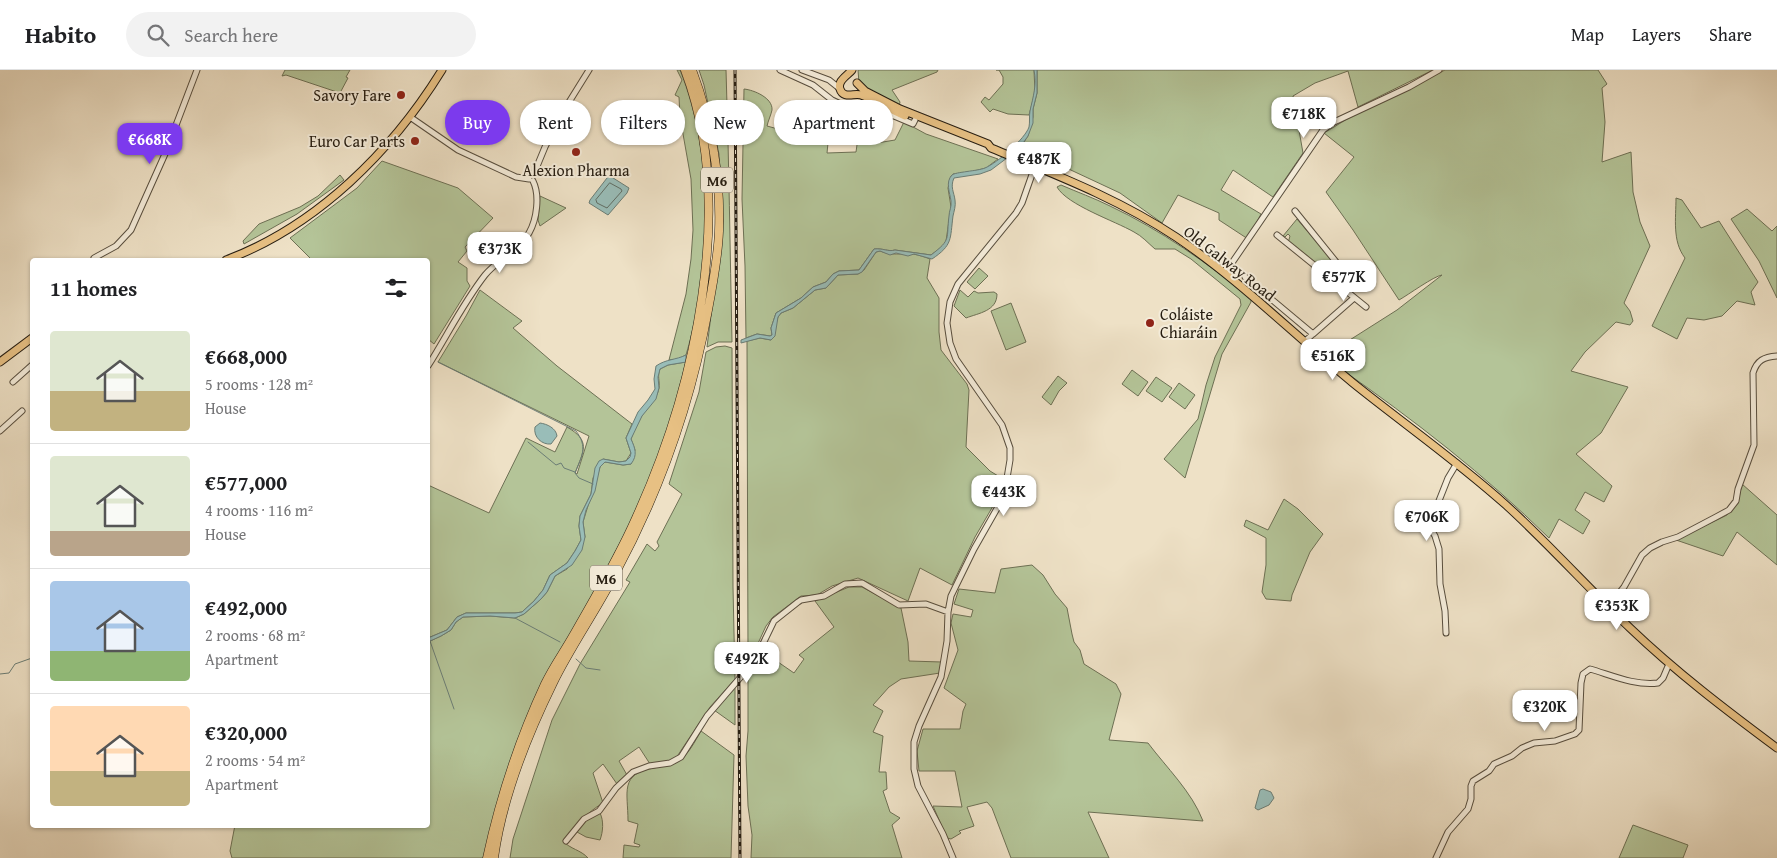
<!DOCTYPE html>
<html lang="en">
<head>
<meta charset="utf-8">
<style>
  body { margin:0; font-family:"Gentium Book Plus",serif; background:#f2f2f2; color:#202124; height:100vh; display:flex; flex-direction:column; font-size:19px; white-space:nowrap }
  * { box-sizing:border-box; margin:0 }
  p { font-size:16px; color:#757577 }
  .icon { flex:none; width:28px; height:28px; fill:none; stroke:currentColor; stroke-width:2; stroke-linecap:round; stroke-linejoin:round }
  .map { position:relative; flex:1; overflow:hidden }
  .sheet { position:absolute; left:30px; top:188px; width:400px; height:570px; display:flex; flex-direction:column; background:#fff; border-radius:5px; box-shadow:0 1px 4px #0004 }
  .sheet>* { flex:none }
  .top-card { position:absolute; left:445px; top:30px; width:475px; height:45px; display:flex; gap:10px }
  .price { position:absolute; translate:-50% -42px; padding:0 11px; border-radius:10px; background:#fff; color:#222; font-size:16px; line-height:32px; filter:drop-shadow(0 1px 2px #0008) }
  .price::after { content:''; position:absolute; left:50%; top:30px; width:15px; height:11px; margin-left:-8px; background:inherit; clip-path:polygon(0 0,100% 0,50% 100%) }
  .price.selected { background:#7c3aed; color:#fff }
  ul { padding:0; list-style:none }
  li { display:flex; align-items:center; gap:15px; height:125px; padding:0 20px }
  li+li { border-top:1px solid #e0e0e0 }
  li span { display:grid; place-items:center; flex:none; width:140px; height:100px; border-radius:5px; color:#555 }
  li>.icon { margin-inline-start:auto }
  span .icon { width:60px; height:60px; fill:#fffc; stroke-width:1 }
  li b { font-size:21px }
  h2 { display:flex; justify-content:space-between; align-items:center; height:60px; padding:0 20px; font-size:21px }
  .tag { padding:0 18px; border-radius:22px; background:#fff; box-shadow:0 1px 4px #0004; font-size:18px; line-height:45px }
  .tag.selected { background:#7c3aed; color:#fff }
  header { display:flex; align-items:center; gap:30px; box-sizing:border-box; height:70px; padding:0 25px; background:#fff; border-bottom:1px solid #e0e0e0 }
  header strong { font-size:24px }
  nav { display:flex; gap:28px; margin-inline-start:auto; font-size:18px }
  .search { width:350px; height:45px; background:#f2f2f2; display:flex; align-items:center; gap:12px; box-sizing:border-box; padding:0 18px; border-radius:28px; color:#757577; font-size:19px }
  .map>svg:first-child { display:block }
  .green { fill:#b4c498; stroke:#6d7054 }
  .water { fill:#99bdb8; stroke:#6b7d75 }
  .lines { fill:none; stroke-linecap:round; stroke-linejoin:round }
  .shore { stroke:#606d64; stroke-width:1 }
  .stream { stroke:#6b7d75; stroke-width:1 }
  .minor-casing { stroke:#584e3e; stroke-width:7 }
  .major-casing { stroke:#261d11; stroke-width:9 }
  .highway-casing { stroke:#261d11; stroke-width:9 }
  .minor { stroke:#f4ecda; stroke-width:5 }
  .major { stroke:#e7c083; stroke-width:7 }
  .highway { stroke:#e7c083; stroke-width:8 }
  .rail-casing { stroke:#261d11; stroke-width:3 }
  .rail { stroke:#f4ecda; stroke-width:1; stroke-dasharray:4; stroke-linecap:butt }
  .poi-dot { fill:#8f2418; stroke:#f4ecda; stroke-width:2 }
  .labels { text-anchor:middle; dominant-baseline:central; stroke-width:4; stroke-linejoin:round; paint-order:stroke }
  .shield { fill:#f4ecda; stroke:#645b4d; stroke-width:1 }
  .shield-label { font-size:15px; font-weight:bold; fill:#261d11 }
  .poi-label { font-size:16px; fill:#261d11; stroke:#f4ecda; text-anchor:end }
  .street-label { font-size:16px; fill:#261d11; stroke:#f4ecda }
</style>
</head>
<body>
<header>
<strong>Habito</strong>
<div class="search"><svg class="icon" aria-label="search" viewBox="0 0 24 24"><circle cx="10" cy="10" r="6"/><path d="M15 15l6 6"/></svg>Search here</div>
<nav><a>Map</a><a>Layers</a><a>Share</a></nav>
</header>
<div class="map">
<svg width="1777" height="788" viewBox="0 0 1777 788">
  <rect width="100%" height="100%" fill="#eee1c6"/>
  <filter id="stains"><feTurbulence type="fractalNoise" baseFrequency=".004" numOctaves="4"/><feColorMatrix values="0 0 0 0 .2 0 0 0 0 .09 0 0 0 0 .02 0 0 0 .5 -.17"/></filter>
  <radialGradient id="worn" r=".72"><stop offset=".6" stop-color="#630" stop-opacity="0"/><stop offset="1" stop-color="#630" stop-opacity=".3"/></radialGradient>
  <path class="green" d="M285,0H350L346,7L348,8L340,23L286,5L282,6Z
    M677,0H680C715,88 712,196 686,285L678,289L669,290L686,224L691,189L693,160L691,109L680,47L679,27L675,25L682,10Z
    M699,0H726C729,90 730,181 732,272H718L707,277L723,151L719,84L704,15Z
    M858,0H938L937,2L892,20L900,32L899,37L869,22L859,13Z
    M996,0H1034L1035,23L1029,45L1008,44L993,39L990,42L981,32L985,27L989,30L1003,14V7L999,0Z
    M1037,0H1433L1358,37L1348,1L1315,13L1293,26L1303,83L1273,127L1233,100L1221,120L1261,144L1248,169L1219,150V143L1178,125L1162,153L1120,123L1043,87L1017,82L1028,66L1033,47V39L1037,23Z
    M1445,0H1598L1607,14L1602,18L1605,52L1602,92L1631,82L1633,122L1640,152L1650,176L1624,233L1630,241L1633,251L1630,255L1616,252L1585,282L1571,301L1628,317L1601,363L1576,384L1612,416L1604,432L1585,422L1575,440L1590,451L1583,464L1559,449L1549,468C1485,405 1414,350 1341,299L1350,279L1345,273L1397,240L1442,205C1434,206 1408,225 1399,230L1353,160L1326,122L1354,87L1324,63L1357,43Z
    M744,19C754,20 773,28 772,40C771,45 768,51 767,56L796,64H820L819,60L829,63L827,83L856,82L861,46L879,47L877,73L895,70L904,52L926,64L998,89L986,98L970,102L953,104L951,106L948,118L951,137L946,171L943,176L931,185L895,180C888,182 883,178 874,179L859,200L839,201L833,204L826,212L813,217L801,228L776,243L771,258L772,265L770,266L757,264L746,268L745,196L742,129Z
    M382,91L458,118L493,148L465,177L467,181L458,192L467,198V211L470,216L434,274L428,269V190H312L290,168L357,118Z
    M340,105L344,110L297,144L244,174L243,171L259,154L300,137L318,126Z
    M1061,115C1077,122 1094,128 1110,136C1161,160 1207,193 1251,228V232L1222,284L1185,408L1164,389L1198,349L1206,315L1215,287L1241,235L1240,229L1191,189L1175,179H1155C1148,173 1142,166 1134,162C1115,151 1067,135 1057,117Z
    M540,126L566,138L540,156L538,150Z
    M1676,128L1682,130L1701,158L1719,151L1758,212L1751,222L1755,235L1737,231L1722,246L1704,250L1687,248L1677,269L1652,256L1685,188C1672,171 1676,148 1676,128Z
    M1747,139L1772,161L1777,156V228L1759,191L1731,149Z
    M1297,149L1338,197L1340,200L1336,206L1330,207L1288,173L1290,166L1288,164L1285,167L1283,166Z
    M880,181C892,186 901,183 913,184C919,185 925,187 930,189L927,208L939,228V262L941,280L967,314L969,320L966,377L990,401L1003,409L1000,424L975,467L952,515L920,498L908,531L858,508L832,516L817,525L801,526L773,547L766,556L754,582L748,586L747,271L760,268L771,270L778,247L781,243L793,238L815,220L826,218L838,205L858,204L864,200L876,182Z
    M979,198L988,206L975,219L967,212Z
    M480,220L522,251L513,258L557,296L632,354L626,368L631,383L626,391L619,392L603,389L593,408L591,424L580,446L579,456L581,470L575,481L567,493L550,505L543,520L534,531L522,542L515,543H466L457,547L447,560L428,568V415L489,443L526,368L555,382L567,357C591,371 584,380 575,403L577,404L589,366L438,292L466,246Z
    M960,220L968,227L974,221L978,223L994,222L997,224C997,241 979,243 966,248L954,236Z
    M1011,233L1026,272L1006,280L991,241Z
    M725,276L732,278L733,517L735,609L710,637L676,688L671,691L650,694L639,677L619,691L627,705L617,714L603,694L593,703L603,733C586,743 575,756 563,771C570,779 581,780 588,788H510L513,769L552,650L580,594L630,512L626,510L647,474L655,481L659,476L657,472L682,424L669,414L699,322L706,282L716,277Z
    M686,292L669,358L636,442L513,683L499,727L485,788H232L230,781L235,755H428V572L441,566L451,560L456,552L463,547L490,546L515,548L524,544L541,529L547,522L555,506L567,499L585,467L583,452L600,397L605,392L623,395L631,394L635,380L631,369C634,360 638,352 643,344C648,336 657,329 659,318C660,311 657,306 660,299L668,295Z
    M1132,300L1148,312L1138,326L1122,314Z
    M1058,306L1067,313L1059,321L1051,335L1042,327Z
    M1156,307L1172,318L1162,332L1146,321Z
    M1179,313L1195,325L1185,339L1169,327Z
    M1742,414L1777,445V495L1737,462L1723,486L1676,470L1727,445L1738,432Z
    M1284,429L1298,439L1323,464L1310,482L1292,525L1291,531L1266,529L1262,522L1266,495V468L1244,456L1246,450L1268,460Z
    M1032,495L1043,505L1055,524L1067,538L1072,564L1074,572L1080,580L1084,594L1116,614L1121,624L1109,670L1148,673C1166,697 1192,722 1203,751L1088,742L1109,788H1011L992,738L987,732L967,737L974,756L959,761L961,763L951,769L947,768L933,736L962,737L955,701H919L917,681L923,659H960L963,641L966,634L944,618L958,580L951,553L953,544L971,547L973,540L954,534L959,519L995,523L1001,499Z
    M849,517H862L901,538L908,572L909,591L942,592L940,603L901,609L889,617L873,635L883,641L873,662L883,666L879,702H886L887,719L883,721L890,742L900,748L892,755L902,788H751L752,765L748,736L746,686L748,661V608L762,581L794,603L804,589L799,585L834,557L815,531Z
    M733,616L735,618V655L714,640Z
    M701,661L734,685L731,788H623L624,775L639,777L640,775L634,773L638,754L628,751C628,722 619,704 654,698C661,696 671,696 677,692C688,686 695,671 701,661Z
    M600,743C604,751 603,762 600,770L586,767L577,762L584,752Z
    M1633,755L1688,775L1683,788H1619Z"/>
  <path class="water" d="M1034,0H1037V23L1033,39V53L1028,66L1019,79L991,100L980,104L954,108C950,117 954,122 955,130C956,136 954,141 953,146C950,169 953,175 932,189L914,184L908,186L896,183L890,185L880,181L876,182L862,202L858,204L838,205L826,218L815,220L793,238L781,243L778,247L775,266L771,270L760,268L741,273V270L757,264L770,266L772,265L771,258L776,243L801,228L813,217L826,212L833,204L839,201L859,200L874,179C883,178 888,182 895,180L931,185C952,169 946,169 949,146C949,141 952,136 951,131C950,123 945,112 952,105C955,102 978,101 985,98C997,93 1025,69 1029,57C1030,52 1029,46 1030,41C1033,27 1037,15 1034,0Z
    M610,106L629,118L627,123L608,145L589,133L590,130L607,108Z
    M686,285V292L668,295L660,299L658,307L659,318L656,329L642,346L631,369C635,378 638,385 631,394L623,395L605,392L600,397L595,421L586,440L583,452L585,467L582,480L572,495L555,506L547,522L541,529L524,544L515,548L490,546L463,547L456,552L451,560L441,566L428,572V568L447,560L457,547L466,543H515L522,542L534,531L543,520L550,505L567,493L575,481L581,470L579,456L580,446L591,424L595,398L599,391L603,389L619,392L626,391L630,387L631,383L626,368L638,342L648,330L655,319L654,309L656,296C666,289 676,290 686,285Z
    M540,353C547,354 556,358 557,366L551,374C542,375 533,367 535,357Z
    M1263,719L1271,722L1274,728L1269,735L1258,740L1255,738L1260,720Z"/>
  <g class="lines">
    <path class="shore" d="M610,113L621,119L622,121L607,138L597,133L596,130Z"/>
    <path class="stream" d="M438,292L576,361C588,377 582,386 575,403L579,408L593,414
      M528,372L556,395L561,393L564,398L575,402
      M515,548L560,572
      M430,571L454,639
      M576,589L586,598L600,600
      M0,604L9,603L15,594L32,588"/>
    <defs>
      <path id="minor" d="M780,0L813,15L832,30L847,37L894,46L913,54L915,50
        M802,0L829,10L839,18
        M410,47L458,80L516,107L529,109
        M533,106L545,77L561,45L589,0
        M1295,141L1341,198V202L1335,212
        M1277,165L1366,237
        M94,188L116,176L131,160L165,84L197,0
        M1225,203L1323,60L1332,53L1409,17L1439,0
        M1245,207L1313,264L1304,272
        M1313,264L1354,228
        M428,296C447,266 463,233 485,205C498,189 519,181 529,163C537,149 540,125 533,111
        M13,312L32,295
        M0,361L22,341
        M1608,537L1624,517L1642,485L1650,478L1662,472L1678,467L1716,447L1729,440L1736,431L1738,419L1754,375L1753,303C1757,290 1764,287 1777,286
        M1446,563L1445,541L1440,514L1439,479L1435,466L1429,456L1448,408L1457,393
        M566,771L584,749L599,741L616,718L633,702L649,696L670,693L681,687L707,646L751,595L758,584L774,551L798,532L801,530L824,526L845,514L862,513L899,535L926,534L948,542
        M953,788L943,764L918,716L914,699V672L919,656L941,607L947,571L948,542L951,526L974,479L999,435L1005,420L1010,390V378L1002,355L956,289L950,273L947,253L950,232L958,214L1016,143L1022,133L1035,96
        M1436,788L1448,762L1468,739L1471,729V716L1473,711L1489,701L1494,694L1512,686L1522,678L1534,673L1555,671L1575,664L1579,660L1581,613L1583,604L1590,599C1611,605 1635,616 1658,613L1663,608L1669,594"/>
      <path id="major" d="M852,0C847,6 837,11 840,19C843,29 854,23 861,25C876,30 890,40 905,46
        M857,13L865,21L900,39L988,74L991,78C1056,105 1117,128 1176,167C1240,210 1294,265 1353,313C1404,354 1457,391 1506,435C1549,474 1588,518 1630,558C1676,602 1726,640 1777,678
        M226,190C317,156 392,81 442,0
        M0,292L32,268"/>
      <path id="highway" d="M487,788C500,728 519,670 545,614C553,597 564,582 573,566C595,527 618,489 636,448C695,319 737,136 685,0
        M494,788C502,729 527,666 553,613C571,576 596,541 615,504C660,421 691,332 708,240C713,214 718,187 719,161C721,107 711,50 692,0"/>
    </defs>
    <use href="#minor" class="minor-casing"/>
    <use href="#major" class="major-casing"/>
    <use href="#highway" class="highway-casing"/>
    <use href="#minor" class="minor"/>
    <use href="#major" class="major"/>
    <use href="#highway" class="highway"/>
    <defs>
      <path id="rail" d="M735,0L740,788"/>
    </defs>
    <use href="#rail" class="rail-casing"/>
    <use href="#rail" class="rail"/>
  </g>
  <g class="poi-dot">
    <circle cx="401" cy="25" r="5"/>
    <circle cx="415" cy="71" r="5"/>
    <circle cx="576" cy="82" r="5"/>
    <circle cx="1150" cy="253" r="5"/>
  </g>
  <g class="labels">
    <g class="shield">
      <rect x="701" y="97.5" width="32" height="25" rx="4"/>
      <rect x="590" y="495.5" width="32" height="25" rx="4"/>
    </g>
    <g class="shield-label">
      <text x="717" y="110">M6</text>
      <text x="606" y="508">M6</text>
    </g>
    <g class="poi-label">
      <text x="391" y="25">Savory Fare</text>
      <text x="405" y="71">Euro Car Parts</text>
      <text x="576" y="100" text-anchor="middle">Alexion Pharma</text>
      <text x="1160" y="244" text-anchor="start">Coláiste<tspan x="1160" dy="18">Chiaráin</tspan></text>
    </g>
    <g class="street-label">
      <text transform="translate(1230 193) rotate(38)">Old Galway Road</text>
    </g>
  </g>
  <rect width="100%" height="100%" filter="url(#stains)"/>
  <rect width="100%" height="100%" fill="url(#worn)"/>
</svg>
<b class="price" style="left:1304px;top:69px">€718K</b>
<b class="price selected" style="left:150px;top:95px">€668K</b>
<b class="price" style="left:1039px;top:114px">€487K</b>
<b class="price" style="left:500px;top:204px">€373K</b>
<b class="price" style="left:1344px;top:232px">€577K</b>
<b class="price" style="left:1333px;top:311px">€516K</b>
<b class="price" style="left:1004px;top:447px">€443K</b>
<b class="price" style="left:1427px;top:472px">€706K</b>
<b class="price" style="left:1617px;top:561px">€353K</b>
<b class="price" style="left:747px;top:614px">€492K</b>
<b class="price" style="left:1545px;top:662px">€320K</b>
<div class="top-card">
<a class="tag selected">Buy</a>
<a class="tag">Rent</a>
<a class="tag">Filters</a>
<a class="tag">New</a>
<a class="tag">Apartment</a>
</div>
<section class="sheet">
<h2>11 homes<svg class="icon" aria-label="filters" viewBox="0 0 24 24"><path d="M4 7h16M4 17h16"/><circle cx="9" cy="7" r="2"/><circle cx="15" cy="17" r="2"/></svg></h2>
<ul>
<li><span style="background:linear-gradient(#dfe7d0 60%,#c2b280 0)"><svg class="icon" aria-label="home" viewBox="0 0 24 24"><path d="M3 11l9-7 9 7M6 9v11h12V9"/></svg></span><div><b>€668,000</b><p>5 rooms · 128 m²</p><p>House</p></div></li>
<li><span style="background:linear-gradient(#dfe7d0 75%,#b9a48a 0)"><svg class="icon" aria-label="home" viewBox="0 0 24 24"><path d="M3 11l9-7 9 7M6 9v11h12V9"/></svg></span><div><b>€577,000</b><p>4 rooms · 116 m²</p><p>House</p></div></li>
<li><span style="background:linear-gradient(#a9c7e8 70%,#8fb573 0)"><svg class="icon" aria-label="home" viewBox="0 0 24 24"><path d="M3 11l9-7 9 7M6 9v11h12V9"/></svg></span><div><b>€492,000</b><p>2 rooms · 68 m²</p><p>Apartment</p></div></li>
<li><span style="background:linear-gradient(#ffd9b3 65%,#c2b280 0)"><svg class="icon" aria-label="home" viewBox="0 0 24 24"><path d="M3 11l9-7 9 7M6 9v11h12V9"/></svg></span><div><b>€320,000</b><p>2 rooms · 54 m²</p><p>Apartment</p></div></li>
</ul>
</section>
</div>
</body>
</html>
